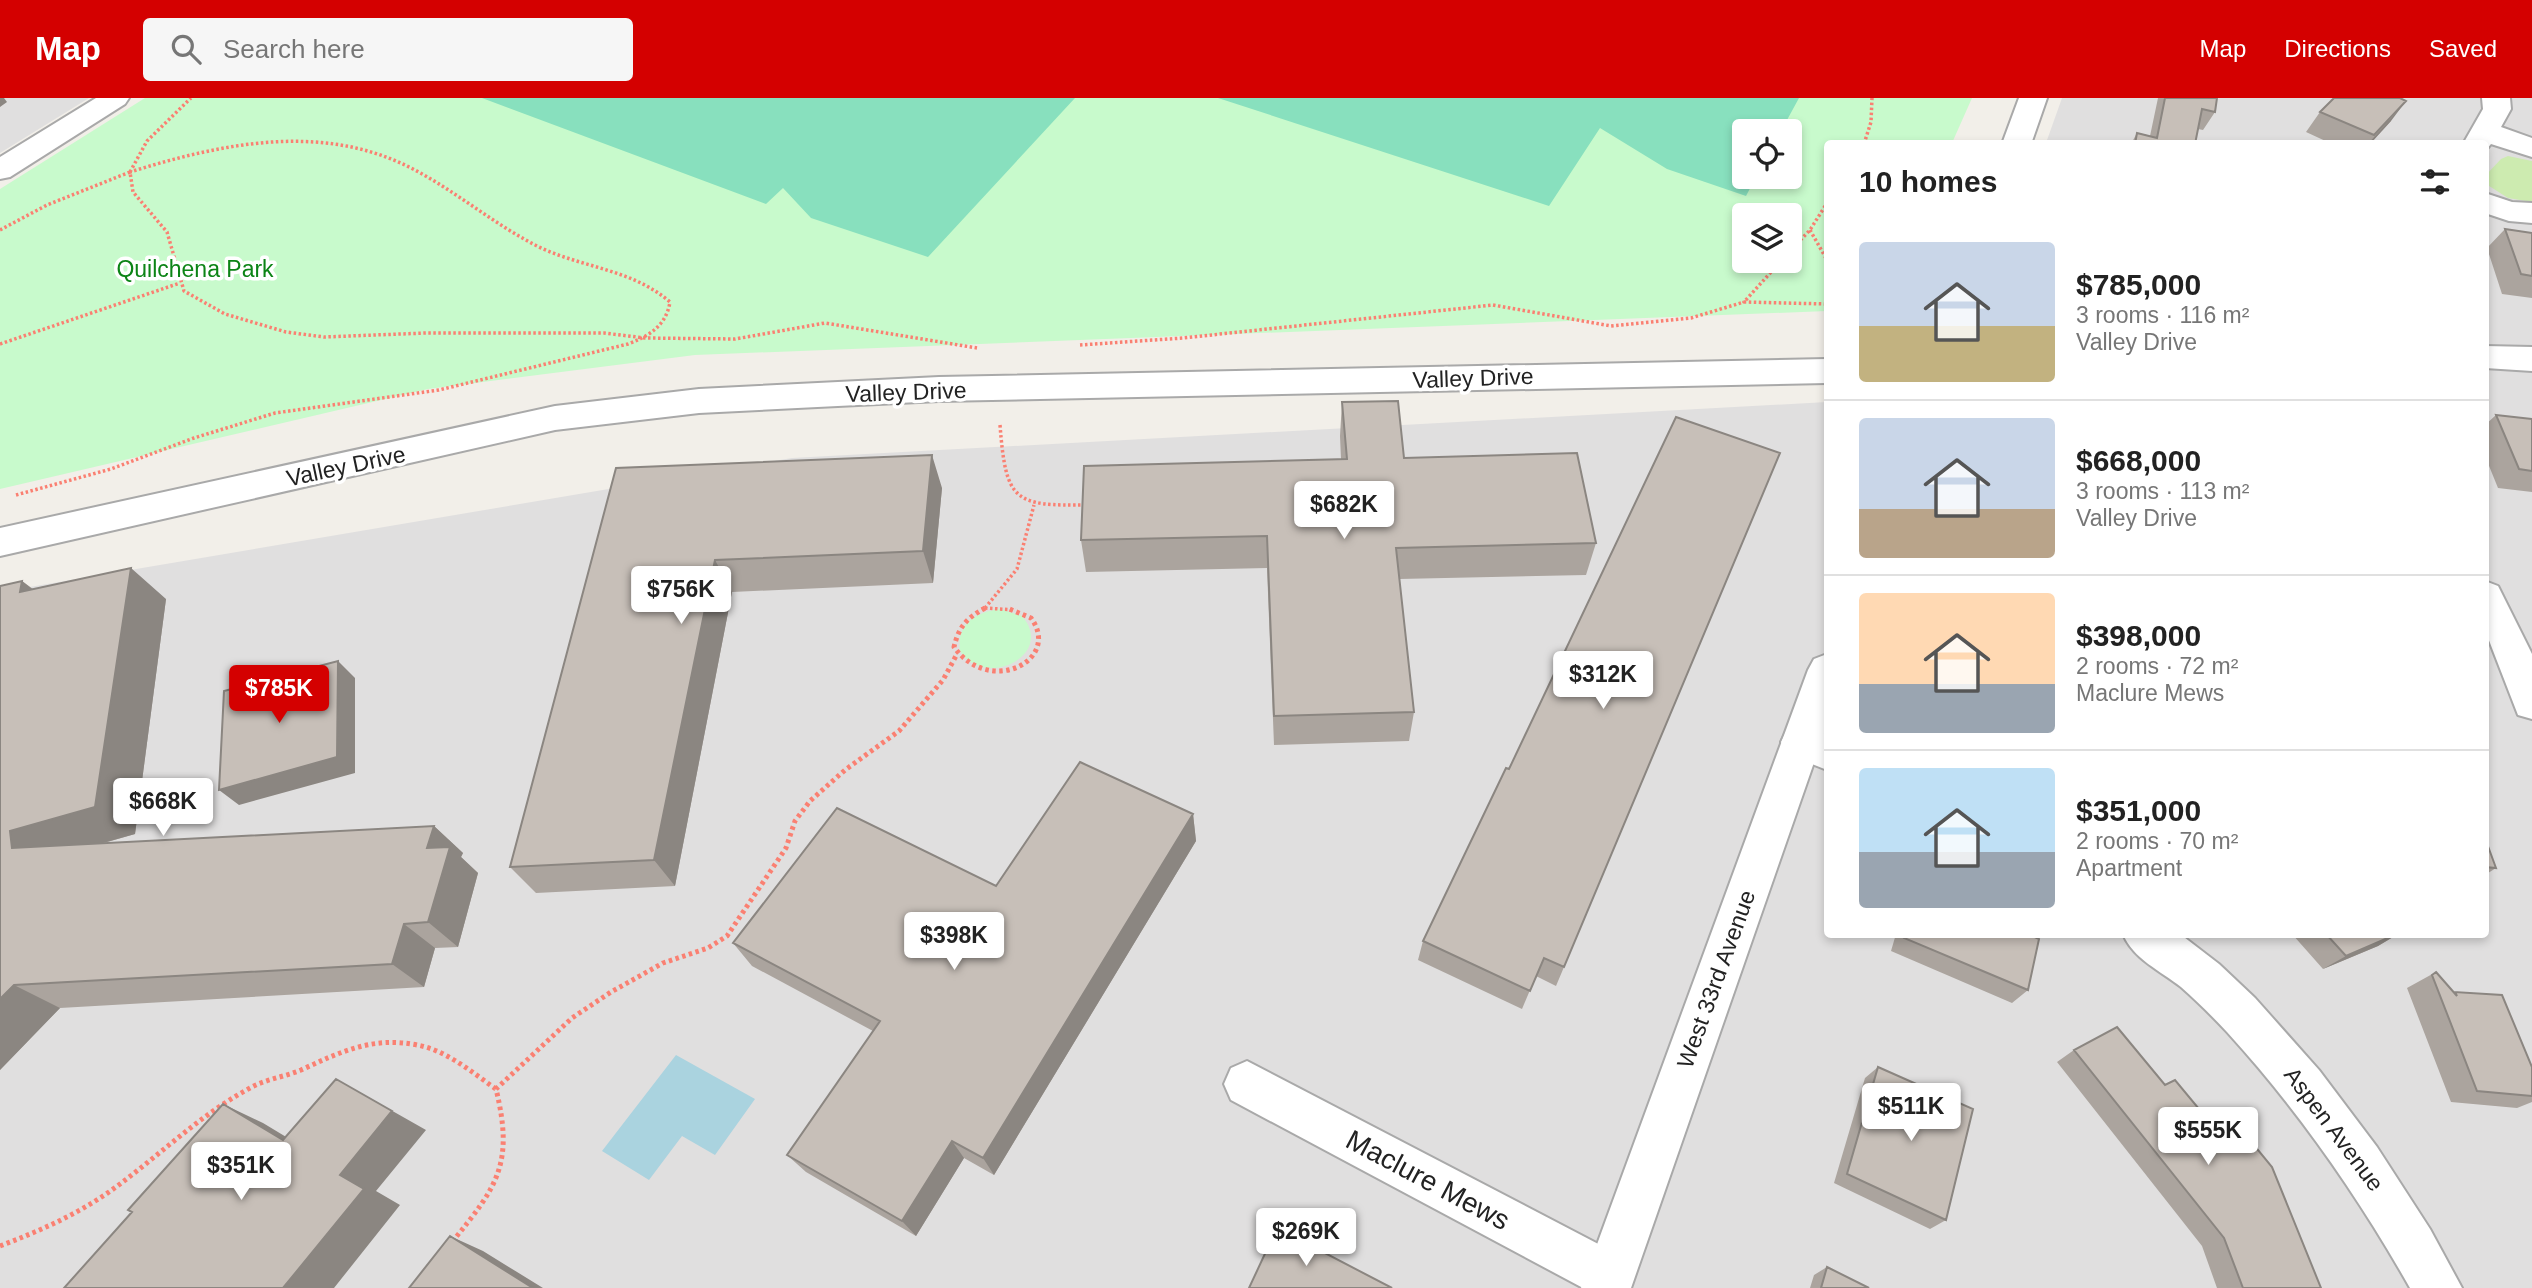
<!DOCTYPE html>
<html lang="en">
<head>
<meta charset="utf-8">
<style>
  body { margin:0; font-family:Helvetica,sans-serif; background:#f6f6f6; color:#222; height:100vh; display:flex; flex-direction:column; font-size:26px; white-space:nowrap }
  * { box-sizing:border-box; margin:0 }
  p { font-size:23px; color:#767676 }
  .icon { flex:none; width:38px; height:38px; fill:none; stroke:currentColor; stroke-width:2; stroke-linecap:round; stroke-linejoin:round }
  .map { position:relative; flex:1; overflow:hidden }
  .drawer { position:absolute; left:1824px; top:42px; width:665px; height:798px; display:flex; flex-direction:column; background:#fff; border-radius:7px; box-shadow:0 4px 10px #0003 }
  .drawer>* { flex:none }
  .tools { position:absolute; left:1732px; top:21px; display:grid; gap:14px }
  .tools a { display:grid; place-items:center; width:70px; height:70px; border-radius:7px; background:#fff; box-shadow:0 4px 10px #0003; font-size:35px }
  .price { position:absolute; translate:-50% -60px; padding:0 16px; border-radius:7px; background:#fff; color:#222; font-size:23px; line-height:46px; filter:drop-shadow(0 2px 4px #0008) }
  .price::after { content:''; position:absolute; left:50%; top:42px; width:21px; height:16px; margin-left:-10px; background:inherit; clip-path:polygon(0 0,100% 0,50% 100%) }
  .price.selected { background:#d40000; color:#fff }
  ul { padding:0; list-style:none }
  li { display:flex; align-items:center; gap:21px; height:175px; padding:0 35px }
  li+li { border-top:2px solid #e0e0e0 }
  li span { display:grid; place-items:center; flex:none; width:196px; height:140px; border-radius:7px; color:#555 }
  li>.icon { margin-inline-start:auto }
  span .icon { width:84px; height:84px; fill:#fffc; stroke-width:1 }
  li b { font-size:30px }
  h2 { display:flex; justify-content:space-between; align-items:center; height:84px; padding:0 35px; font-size:30px }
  header { display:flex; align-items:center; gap:42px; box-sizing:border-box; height:98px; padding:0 35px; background:#d40000; color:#fff }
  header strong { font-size:33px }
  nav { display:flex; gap:38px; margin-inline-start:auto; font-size:24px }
  .search { width:490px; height:63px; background:#f6f6f6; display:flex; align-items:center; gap:18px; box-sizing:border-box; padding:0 24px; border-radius:7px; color:#767676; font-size:26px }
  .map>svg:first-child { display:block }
  .residential { fill:#e0dfdf }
  .grass { fill:#cdebb0 }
  .park { fill:#c8facc; fill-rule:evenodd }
  .pitch { fill:#88e0be }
  .water { fill:#aad3df }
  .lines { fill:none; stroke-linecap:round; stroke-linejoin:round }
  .minor-casing { stroke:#a9a9a9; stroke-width:4 }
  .tertiary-casing { stroke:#a9a9a9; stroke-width:4 }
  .path-far1 { stroke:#fa8072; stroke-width:3.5; stroke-dasharray:2.5 2.5; stroke-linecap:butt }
  .path { stroke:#fa8072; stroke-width:5; stroke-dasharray:3.5 3.5; stroke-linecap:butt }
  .minor { fill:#fff; fill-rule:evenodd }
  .tertiary { fill:#fff; fill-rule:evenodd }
  .wall { fill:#aba49e }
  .shaded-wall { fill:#8b8681 }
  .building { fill:#c7bfb8; stroke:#8b8681; stroke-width:2 }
  .labels { text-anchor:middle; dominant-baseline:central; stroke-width:7; stroke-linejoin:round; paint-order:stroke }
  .park-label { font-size:23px; fill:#0c8416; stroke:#fff }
  .street-label { font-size:23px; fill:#222; stroke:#fff }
  .near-street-label { font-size:28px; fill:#222; stroke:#fff }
</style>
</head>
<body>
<header>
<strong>Map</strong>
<div class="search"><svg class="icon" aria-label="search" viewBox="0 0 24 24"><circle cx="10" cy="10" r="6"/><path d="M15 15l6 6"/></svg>Search here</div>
<nav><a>Map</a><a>Directions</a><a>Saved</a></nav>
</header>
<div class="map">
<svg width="2532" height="1190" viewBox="0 0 2532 1190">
  <rect width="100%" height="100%" fill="#f2efe9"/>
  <path class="residential" d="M0,0H89L0,55Z
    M2062,0H2532V1190H0V494L792,360L1827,304V836H2485V46L2046,45Z"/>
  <path class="grass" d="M2508,58L2532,63V104L2508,100L2486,86L2485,78L2501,61Z"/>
  <path class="park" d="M145,0H1972L1952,45L1827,46V213L695,257L428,291L0,391V91ZM1745,33H1790V79H1745ZM1745,117H1790V163H1745Z
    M1000,511L1022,518C1056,557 985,592 960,553C956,526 976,514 1000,511Z"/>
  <path class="pitch" d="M482,0H1075L928,159L811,120L783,90L766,106Z
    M1218,0H1799L1781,33H1745V79H1756L1746,98L1667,71L1600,30L1549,108Z"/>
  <path class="water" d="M676,957L755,1001L715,1057L682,1038L649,1082L602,1053Z"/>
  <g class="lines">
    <defs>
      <path id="minor" d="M96,0H129L125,6L10,79L0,81V59Z
        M2482,0H2510L2511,11L2501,29L2532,40V59L2491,46L2485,53V46H2463L2483,11Z
        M2485,95L2512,104L2532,105V125L2509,123L2485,115Z
        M2485,248L2532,249V273L2485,270Z
        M1827,261V285L939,303L699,315L555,332L0,458V430L555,308L699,291L939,279Z
        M2485,483L2498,488L2532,556V621L2518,617L2485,532Z
        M1801,627L1827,637V672L1787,656L1781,644L1787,632Z
        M2123,836H2180L2219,866L2255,900L2319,972L2377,1049L2430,1131L2462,1190H2410C2358,1098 2298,1012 2227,934C2213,919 2197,903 2181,889C2161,873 2133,861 2123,836Z
        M1247,963L1627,1161L1634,1178L1630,1190H1583L1231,1002L1224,986L1231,970Z"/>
      <path id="tertiary" d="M2019,0H2047L2031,46H2002Z
        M1827,556V627L1631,1190H1581L1808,572L1814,561Z"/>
    </defs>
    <use href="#minor" class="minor-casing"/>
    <use href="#tertiary" class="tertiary-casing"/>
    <path class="path-far1" d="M1864,46L1871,24L1872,0
      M130,74L147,43L191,0
      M0,132L47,107L130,74L133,94L167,134L184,193L225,216L286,234L324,239L426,235H604L645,240L735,241L825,225L977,250
      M1810,132L1827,162
      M1790,153L1810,132L1827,105
      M1781,163L1744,204L1827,206
      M0,246L180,185
      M1080,247L1183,240L1493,207L1611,228L1691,220L1744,204
      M1000,327C1006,404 1014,408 1088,407
      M16,397L111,371L194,340L275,315L439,292L628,246C649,238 666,228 670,204C632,171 583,170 539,149C495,127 457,94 413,71C323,24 223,45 130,74
      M985,510L1017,471L1034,407
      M985,510L1015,512
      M982,512L985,510"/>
    <path class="path" d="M985,510C967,520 959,528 954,549C990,599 1062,562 1031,520L1007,510
      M452,1144C498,1088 514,1065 496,991L572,920L611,894L663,865L708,850L727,838L786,750L795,723L810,703L845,672L899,633L943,582L957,556
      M0,1148C39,1133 74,1118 109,1094C157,1060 198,1018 250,990C266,981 284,979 301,972C340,954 373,938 417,947C446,952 473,975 496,991"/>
    <use href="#minor" class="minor"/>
    <use href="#tertiary" class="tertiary"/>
  </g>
  <path class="wall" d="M2158,0H2217L2215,14L2203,32L2198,31L2195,46H2131L2137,35L2150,38Z
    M2320,14L2391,23L2370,46H2332L2306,34Z
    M2505,131L2532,135V200L2502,196L2487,150Z
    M1342,304L1404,360L1596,445L1586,477L1399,481L1414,614L1409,643L1274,647L1267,470L1086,474L1081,442L1341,361L1340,338Z
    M2496,317L2532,321V394L2498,390L2485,358V327Z
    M616,370L942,390L933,485L732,494L675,788L536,795L510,769Z
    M22,483L33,491L166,501L135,736L104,745L434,728L463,755L461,759L478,775L458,849L435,850L424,889L60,910L0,972Z
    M1506,670L1564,869L1556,888L1536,878L1522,911L1418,862L1423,843Z
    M1193,716L1196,743L994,1077L964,1060L916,1138L806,1074L787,1057L873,933L752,868L733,845L996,788Z
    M2485,740L2496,770L2485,777Z
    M1896,836H2028V892L2012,905L1891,853Z
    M2292,836H2398L2378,848L2323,871Z
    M2436,874L2454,894H2455L2532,969V1004L2517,1010L2451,1004L2407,890Z
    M2074,952L2165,987L2222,1039L2240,1030L2321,1190H2217L2202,1148L2057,964Z
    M1878,969L1946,1122L1930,1131L1834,1085L1865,980Z
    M1827,1169L1869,1190H1810L1814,1177Z"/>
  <path class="shaded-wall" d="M0,0H4L7,4L0,9Z
    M2406,3L2391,23L2370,46H2368Z
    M932,357L942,390L933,485L923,453Z
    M715,462L732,494L675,788L654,762Z
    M131,470L166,501L135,736L53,759L12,750L10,733Z
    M22,483L61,514L20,494Z
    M338,563L355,580V675L239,707L219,692Z
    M1193,716L1196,743L994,1077L983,1060Z
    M434,728L463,755L461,759L478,775L458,849L428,824L427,750Z
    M404,826L435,850L424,889L392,866Z
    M2397,836H2398L2378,848L2323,871L2346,858Z
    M14,887L60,910L0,972V901Z
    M336,981L426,1032L376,1093L400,1107L334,1190H283L340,1077Z
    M223,1006L263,1025L321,1060L283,1042Z
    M952,1043L964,1060L916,1138L902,1123Z
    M450,1138L483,1153L543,1190H533Z"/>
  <path class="building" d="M2165,0H2217L2215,14L2202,11L2195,46H2135L2137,35L2157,40Z
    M2334,0H2400L2406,3L2374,37L2320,14Z
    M2505,131L2532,135V178L2521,176Z
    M1398,303L1404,360L1577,355L1596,445L1396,450L1414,614L1274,618L1267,438L1081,442L1084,368L1347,361L1342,304Z
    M2496,317L2532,321V373L2519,371Z
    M1676,319L1780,355L1564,869L1544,860L1530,893L1423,843L1506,670L1509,671Z
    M932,357L923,453L715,462L654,762L510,769L616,370Z
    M131,470L95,709L10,733L12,750L434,728L427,750L450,749L428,824L404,826L392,866L14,887L0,901V488L22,483L20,494Z
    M338,563L337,659L219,692L224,593Z
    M1080,664L1193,716L983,1060L952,1043L902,1123L787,1057L880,923L733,845L837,710L996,788Z
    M2485,740L2496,770L2485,769Z
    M1905,836H2028L2039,841L2028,892L1904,840Z
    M2326,836H2397L2346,858Z
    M2436,874L2457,898L2455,894L2502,897L2532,969V998L2477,993L2432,877Z
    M2117,929L2165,987L2175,982L2223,1040L2240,1030L2272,1069L2321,1190H2243L2224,1140L2074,952Z
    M1878,969L1973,1011L1946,1122L1847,1076Z
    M336,981L392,1013L340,1077L364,1091L283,1190H64L132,1114L128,1112L223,1006L283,1042Z
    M1277,1130L1392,1190H1249Z
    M450,1138L533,1190H409Z
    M1827,1169L1869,1190H1821Z"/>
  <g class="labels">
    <g class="park-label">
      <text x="195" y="171">Quilchena Park</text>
    </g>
    <g class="street-label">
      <text transform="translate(1473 280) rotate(-2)">Valley Drive</text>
      <text transform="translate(906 294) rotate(-2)">Valley Drive</text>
      <text transform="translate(346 368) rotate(-12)">Valley Drive</text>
      <text transform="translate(1716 881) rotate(-70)">West 33rd Avenue</text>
      <text transform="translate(2334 1031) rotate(53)">Aspen Avenue</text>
    </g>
    <g class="near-street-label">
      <text transform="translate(1428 1082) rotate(28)">Maclure Mews</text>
    </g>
  </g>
</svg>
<div class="tools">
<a><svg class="icon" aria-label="locate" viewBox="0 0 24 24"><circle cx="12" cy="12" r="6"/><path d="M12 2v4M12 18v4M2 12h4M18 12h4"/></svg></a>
<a><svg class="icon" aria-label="layers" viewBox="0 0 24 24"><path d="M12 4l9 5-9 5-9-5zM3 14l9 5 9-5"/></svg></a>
</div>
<b class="price" style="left:1344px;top:443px">$682K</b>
<b class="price" style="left:681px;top:528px">$756K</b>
<b class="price" style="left:1603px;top:613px">$312K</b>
<b class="price selected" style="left:279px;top:627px">$785K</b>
<b class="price" style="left:163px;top:740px">$668K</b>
<b class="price" style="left:954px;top:874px">$398K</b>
<b class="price" style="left:1911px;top:1045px">$511K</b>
<b class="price" style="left:2208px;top:1069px">$555K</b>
<b class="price" style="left:241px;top:1104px">$351K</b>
<b class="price" style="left:1306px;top:1170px">$269K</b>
<section class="drawer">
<h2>10 homes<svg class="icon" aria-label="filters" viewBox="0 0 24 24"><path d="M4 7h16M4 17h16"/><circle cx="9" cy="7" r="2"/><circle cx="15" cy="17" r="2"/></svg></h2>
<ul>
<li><span style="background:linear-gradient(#c9d6e8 60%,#c2b280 0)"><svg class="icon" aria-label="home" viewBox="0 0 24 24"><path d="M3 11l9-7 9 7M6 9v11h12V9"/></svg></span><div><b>$785,000</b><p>3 rooms · 116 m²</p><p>Valley Drive</p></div></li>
<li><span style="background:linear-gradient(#c9d6e8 65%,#b9a48a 0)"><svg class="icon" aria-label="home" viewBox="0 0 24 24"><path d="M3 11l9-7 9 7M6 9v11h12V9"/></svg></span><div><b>$668,000</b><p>3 rooms · 113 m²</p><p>Valley Drive</p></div></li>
<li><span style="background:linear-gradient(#ffd9b3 65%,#9aa5b1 0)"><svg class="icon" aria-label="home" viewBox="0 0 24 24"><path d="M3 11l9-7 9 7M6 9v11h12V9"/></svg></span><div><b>$398,000</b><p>2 rooms · 72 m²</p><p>Maclure Mews</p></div></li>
<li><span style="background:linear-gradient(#bfe0f5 60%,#9aa5b1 0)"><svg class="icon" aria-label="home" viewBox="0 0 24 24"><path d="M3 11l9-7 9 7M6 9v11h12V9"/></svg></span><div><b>$351,000</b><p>2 rooms · 70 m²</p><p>Apartment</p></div></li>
</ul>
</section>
</div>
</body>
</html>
